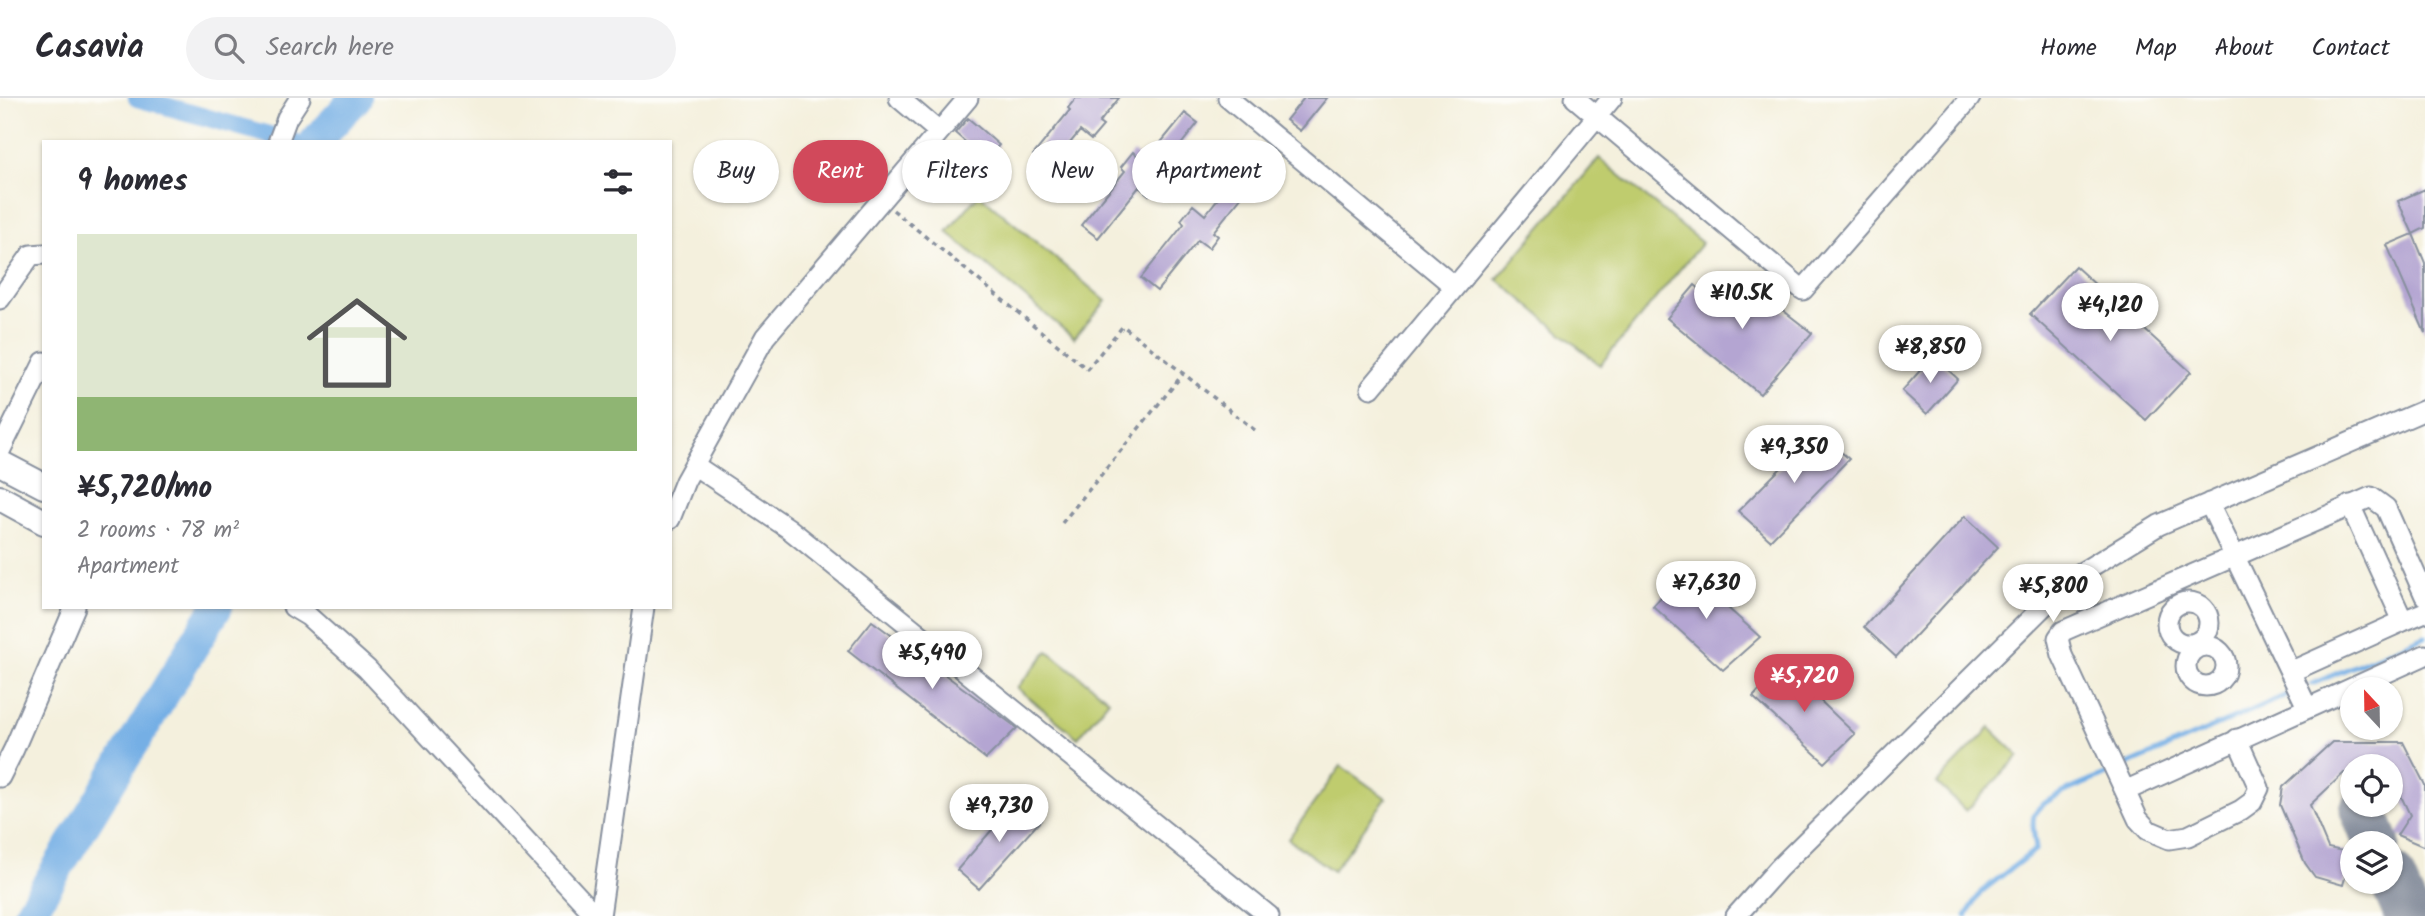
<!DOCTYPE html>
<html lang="en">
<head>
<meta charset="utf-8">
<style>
  body { margin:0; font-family:Kalam,sans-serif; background:#f2f2f3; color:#2b2b33; height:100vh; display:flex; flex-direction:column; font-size:26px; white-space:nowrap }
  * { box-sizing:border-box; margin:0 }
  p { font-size:23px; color:#7c7c81 }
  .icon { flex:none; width:38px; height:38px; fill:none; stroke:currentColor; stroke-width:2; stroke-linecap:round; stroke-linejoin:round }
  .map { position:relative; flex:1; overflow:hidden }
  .side { position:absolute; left:42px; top:42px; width:630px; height:469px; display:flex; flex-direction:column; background:#fff; border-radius:0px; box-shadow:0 2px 5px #0004 }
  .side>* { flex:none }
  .banner { position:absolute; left:693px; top:42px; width:665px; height:63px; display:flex; gap:14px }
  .needle { width:46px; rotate:338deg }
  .controls { position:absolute; left:2340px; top:579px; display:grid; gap:14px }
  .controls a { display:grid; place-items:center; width:63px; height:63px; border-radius:50%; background:#fff; box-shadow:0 2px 5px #0004; font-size:35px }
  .price { position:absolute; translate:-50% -60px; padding:0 16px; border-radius:24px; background:#fff; color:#222; font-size:23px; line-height:46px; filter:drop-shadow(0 2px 4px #0008) }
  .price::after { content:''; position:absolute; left:50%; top:42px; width:21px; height:16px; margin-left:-10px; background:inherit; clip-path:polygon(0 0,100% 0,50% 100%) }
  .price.current { background:#d1495b; color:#fff }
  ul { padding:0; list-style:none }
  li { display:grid; align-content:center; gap:14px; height:371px; padding:0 35px }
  li span { display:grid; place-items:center; height:217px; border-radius:0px; color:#555 }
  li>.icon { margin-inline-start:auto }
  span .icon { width:126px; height:126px; fill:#fffc; stroke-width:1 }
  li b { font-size:30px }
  h2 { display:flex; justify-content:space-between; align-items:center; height:84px; padding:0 35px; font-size:30px }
  .chip { padding:0 24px; border-radius:32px; background:#fff; box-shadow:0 2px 5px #0004; font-size:24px; line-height:63px }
  .chip.current { background:#d1495b; color:#fff }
  header { display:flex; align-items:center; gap:42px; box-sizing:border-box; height:98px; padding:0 35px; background:#fff; border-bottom:2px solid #e1e1e2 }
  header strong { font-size:33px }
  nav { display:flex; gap:38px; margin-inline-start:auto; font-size:24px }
  .search { width:490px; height:63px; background:#f2f2f3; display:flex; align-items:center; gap:18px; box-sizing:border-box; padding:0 24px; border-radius:38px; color:#7c7c81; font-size:26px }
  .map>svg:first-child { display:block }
  .green { fill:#bfcc6e; stroke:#6d7e66; stroke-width:2 }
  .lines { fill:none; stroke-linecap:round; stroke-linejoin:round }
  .stream { stroke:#75afe5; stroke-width:5 }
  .canal { stroke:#75afe5; stroke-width:18 }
  .river { stroke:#75afe5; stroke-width:32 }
  .taxiway { stroke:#88909e; stroke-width:47 }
  .building { fill:#b4a5d2 }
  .minor-casing { stroke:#88909e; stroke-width:23 }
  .major-casing { stroke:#88909e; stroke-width:28 }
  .path { stroke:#88909e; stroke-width:3.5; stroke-dasharray:5 5; stroke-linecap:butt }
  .minor { stroke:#fff; stroke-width:19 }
  .major { stroke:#fff; stroke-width:24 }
</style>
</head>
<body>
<header>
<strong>Casavia</strong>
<div class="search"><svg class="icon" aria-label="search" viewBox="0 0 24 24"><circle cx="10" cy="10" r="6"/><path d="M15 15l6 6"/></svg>Search here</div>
<nav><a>Home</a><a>Map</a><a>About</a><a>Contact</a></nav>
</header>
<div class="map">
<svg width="2425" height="818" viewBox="0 0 2425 818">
  <rect width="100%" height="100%" fill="#fdfcf7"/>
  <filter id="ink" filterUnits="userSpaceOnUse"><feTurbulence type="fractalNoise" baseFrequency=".0143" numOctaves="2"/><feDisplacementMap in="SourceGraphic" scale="14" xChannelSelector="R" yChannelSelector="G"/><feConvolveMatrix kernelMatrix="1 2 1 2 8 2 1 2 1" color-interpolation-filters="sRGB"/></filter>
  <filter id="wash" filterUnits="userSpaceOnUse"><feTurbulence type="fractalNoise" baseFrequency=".00686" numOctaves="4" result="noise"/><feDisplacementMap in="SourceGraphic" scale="28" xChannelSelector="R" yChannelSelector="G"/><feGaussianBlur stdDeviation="1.57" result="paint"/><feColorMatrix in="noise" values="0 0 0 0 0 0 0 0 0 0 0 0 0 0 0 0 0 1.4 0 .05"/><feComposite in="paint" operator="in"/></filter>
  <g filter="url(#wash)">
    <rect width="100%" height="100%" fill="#f4f0dd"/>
    <path class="green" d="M1599,60L1702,145L1600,267L1497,181Z
      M979,96L1106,203L1074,240L947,134Z
      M1048,553L1109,602L1078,640L1017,590Z
      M1990,630L2019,658L1966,713L1937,685Z
      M1341,668L1386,700L1333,773L1288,741Z"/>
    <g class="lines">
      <path class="stream" d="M2312,586L2425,538
        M2123,669L2289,596
        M1966,818L1981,794L2036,751C2035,742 2031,726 2034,717C2040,700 2090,684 2107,676"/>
      <path class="canal" d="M137,0L294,44"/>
      <path class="river" d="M315,44L356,0
        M28,818L217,509"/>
      <path class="taxiway" d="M2363,712L2377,746
        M2390,777L2408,818"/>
    </g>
    <g id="blocks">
      <path class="building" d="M1076,0H1119L1099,25L1103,28L1091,42L1080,33L1049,70L1033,57L1070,12L1068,10Z
        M1304,0H1327L1300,33L1286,22Z
        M1185,15L1198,25L1153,82L1159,85L1149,97L1139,89L1098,140L1081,127L1125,73L1121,69L1133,54L1145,64Z
        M968,20L999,47L986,62L955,35Z
        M1244,67L1258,78L1213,134L1218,138L1209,150L1198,142L1157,193L1141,180L1184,126L1181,122L1193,107L1205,117Z
        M2425,91V130L2413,136L2398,103Z
        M2413,136L2425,165V235L2387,147Z
        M2075,168L2191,274L2146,322L2030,216Z
        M1695,187L1706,196L1711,190L1715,193L1769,187L1762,196L1812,235L1760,296L1667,220Z
        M1933,258L1958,281L1927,316L1902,293Z
        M1818,333L1849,361L1770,442L1738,413Z
        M1965,418L1998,449L1896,559L1864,529Z
        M1686,472L1760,539L1723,572L1653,508Z
        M872,523L1005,621L1017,630L986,661L848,553Z
        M1783,567L1855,636L1825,665L1753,599Z
        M2332,644H2403L2425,687V749L2397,737L2410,717L2390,675V668H2352V675H2344L2310,707L2328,750L2352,755L2343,787L2315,779L2305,765L2280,707L2283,689Z
        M1018,702L1041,722L979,791L957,772Z"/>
    </g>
  </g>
  <g filter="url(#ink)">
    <use href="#blocks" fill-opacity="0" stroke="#88909e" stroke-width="2"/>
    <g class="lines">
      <defs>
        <path id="minor" d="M899,0L939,34
          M1228,0L1455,189
          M1575,0L1803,192L1970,0
          M278,44L287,20L300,0
          M0,201L31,157L44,156
          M1371,290L1612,0
          M0,353L44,264
          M694,367L788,430L1269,818
          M2209,405L2307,609
          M670,421L685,383L765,239L968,0
          M2425,498L2386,410L2371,399L2063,533L2058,540L2062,557L2125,693L2425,557
          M2167 525a21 21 0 1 1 42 0a21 21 0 1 1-42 0Z
          M293,509L308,518L367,571L596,818
          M2403,523L2425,514
          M2186 568a20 20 0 1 1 40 0a20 20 0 1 1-40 0Z
          M2290,574L2403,523L2350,407
          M0,679L14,651L75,509
          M2125,693L2138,721L2148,732L2169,741L2188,738L2241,712L2252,704L2259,690L2237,641
          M600,818L644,509
          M1736,818L1779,770L2071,481L2159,427L2425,312"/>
        <path id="major" d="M0,365L44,388
          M0,400L44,424"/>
      </defs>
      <use href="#minor" class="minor-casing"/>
      <use href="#major" class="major-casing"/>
      <path class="path" d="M893,112L1087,271L1123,228L1256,333
        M1062,425L1183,276"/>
      <use href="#minor" class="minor"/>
      <use href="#major" class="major"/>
    </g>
  </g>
</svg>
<div class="controls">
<a><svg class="needle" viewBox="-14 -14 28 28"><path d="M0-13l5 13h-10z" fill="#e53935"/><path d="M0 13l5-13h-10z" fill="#7c7c81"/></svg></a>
<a><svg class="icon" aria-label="locate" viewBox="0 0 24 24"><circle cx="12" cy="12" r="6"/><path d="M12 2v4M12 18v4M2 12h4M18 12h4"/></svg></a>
<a><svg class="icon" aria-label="layers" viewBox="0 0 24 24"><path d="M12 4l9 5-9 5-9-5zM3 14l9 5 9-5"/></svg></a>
</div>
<b class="price" style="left:1742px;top:233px">¥10.5K</b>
<b class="price" style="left:2110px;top:245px">¥4,120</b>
<b class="price" style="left:1930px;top:287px">¥8,850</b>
<b class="price" style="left:1794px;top:387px">¥9,350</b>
<b class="price" style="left:1706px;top:523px">¥7,630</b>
<b class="price" style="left:2053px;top:526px">¥5,800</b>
<b class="price" style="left:932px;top:593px">¥5,490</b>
<b class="price current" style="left:1804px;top:616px">¥5,720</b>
<b class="price" style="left:999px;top:746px">¥9,730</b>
<div class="banner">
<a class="chip">Buy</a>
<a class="chip current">Rent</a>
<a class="chip">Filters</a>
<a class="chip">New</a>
<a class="chip">Apartment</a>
</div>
<section class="side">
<h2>9 homes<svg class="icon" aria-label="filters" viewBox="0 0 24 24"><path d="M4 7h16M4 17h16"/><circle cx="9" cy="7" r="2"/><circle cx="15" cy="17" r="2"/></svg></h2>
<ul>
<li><span style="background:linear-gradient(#dfe7d0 75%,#8fb573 0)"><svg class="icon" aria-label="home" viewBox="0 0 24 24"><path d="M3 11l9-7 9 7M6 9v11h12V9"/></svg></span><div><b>¥5,720/mo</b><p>2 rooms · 78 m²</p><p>Apartment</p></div></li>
</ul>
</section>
</div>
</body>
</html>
